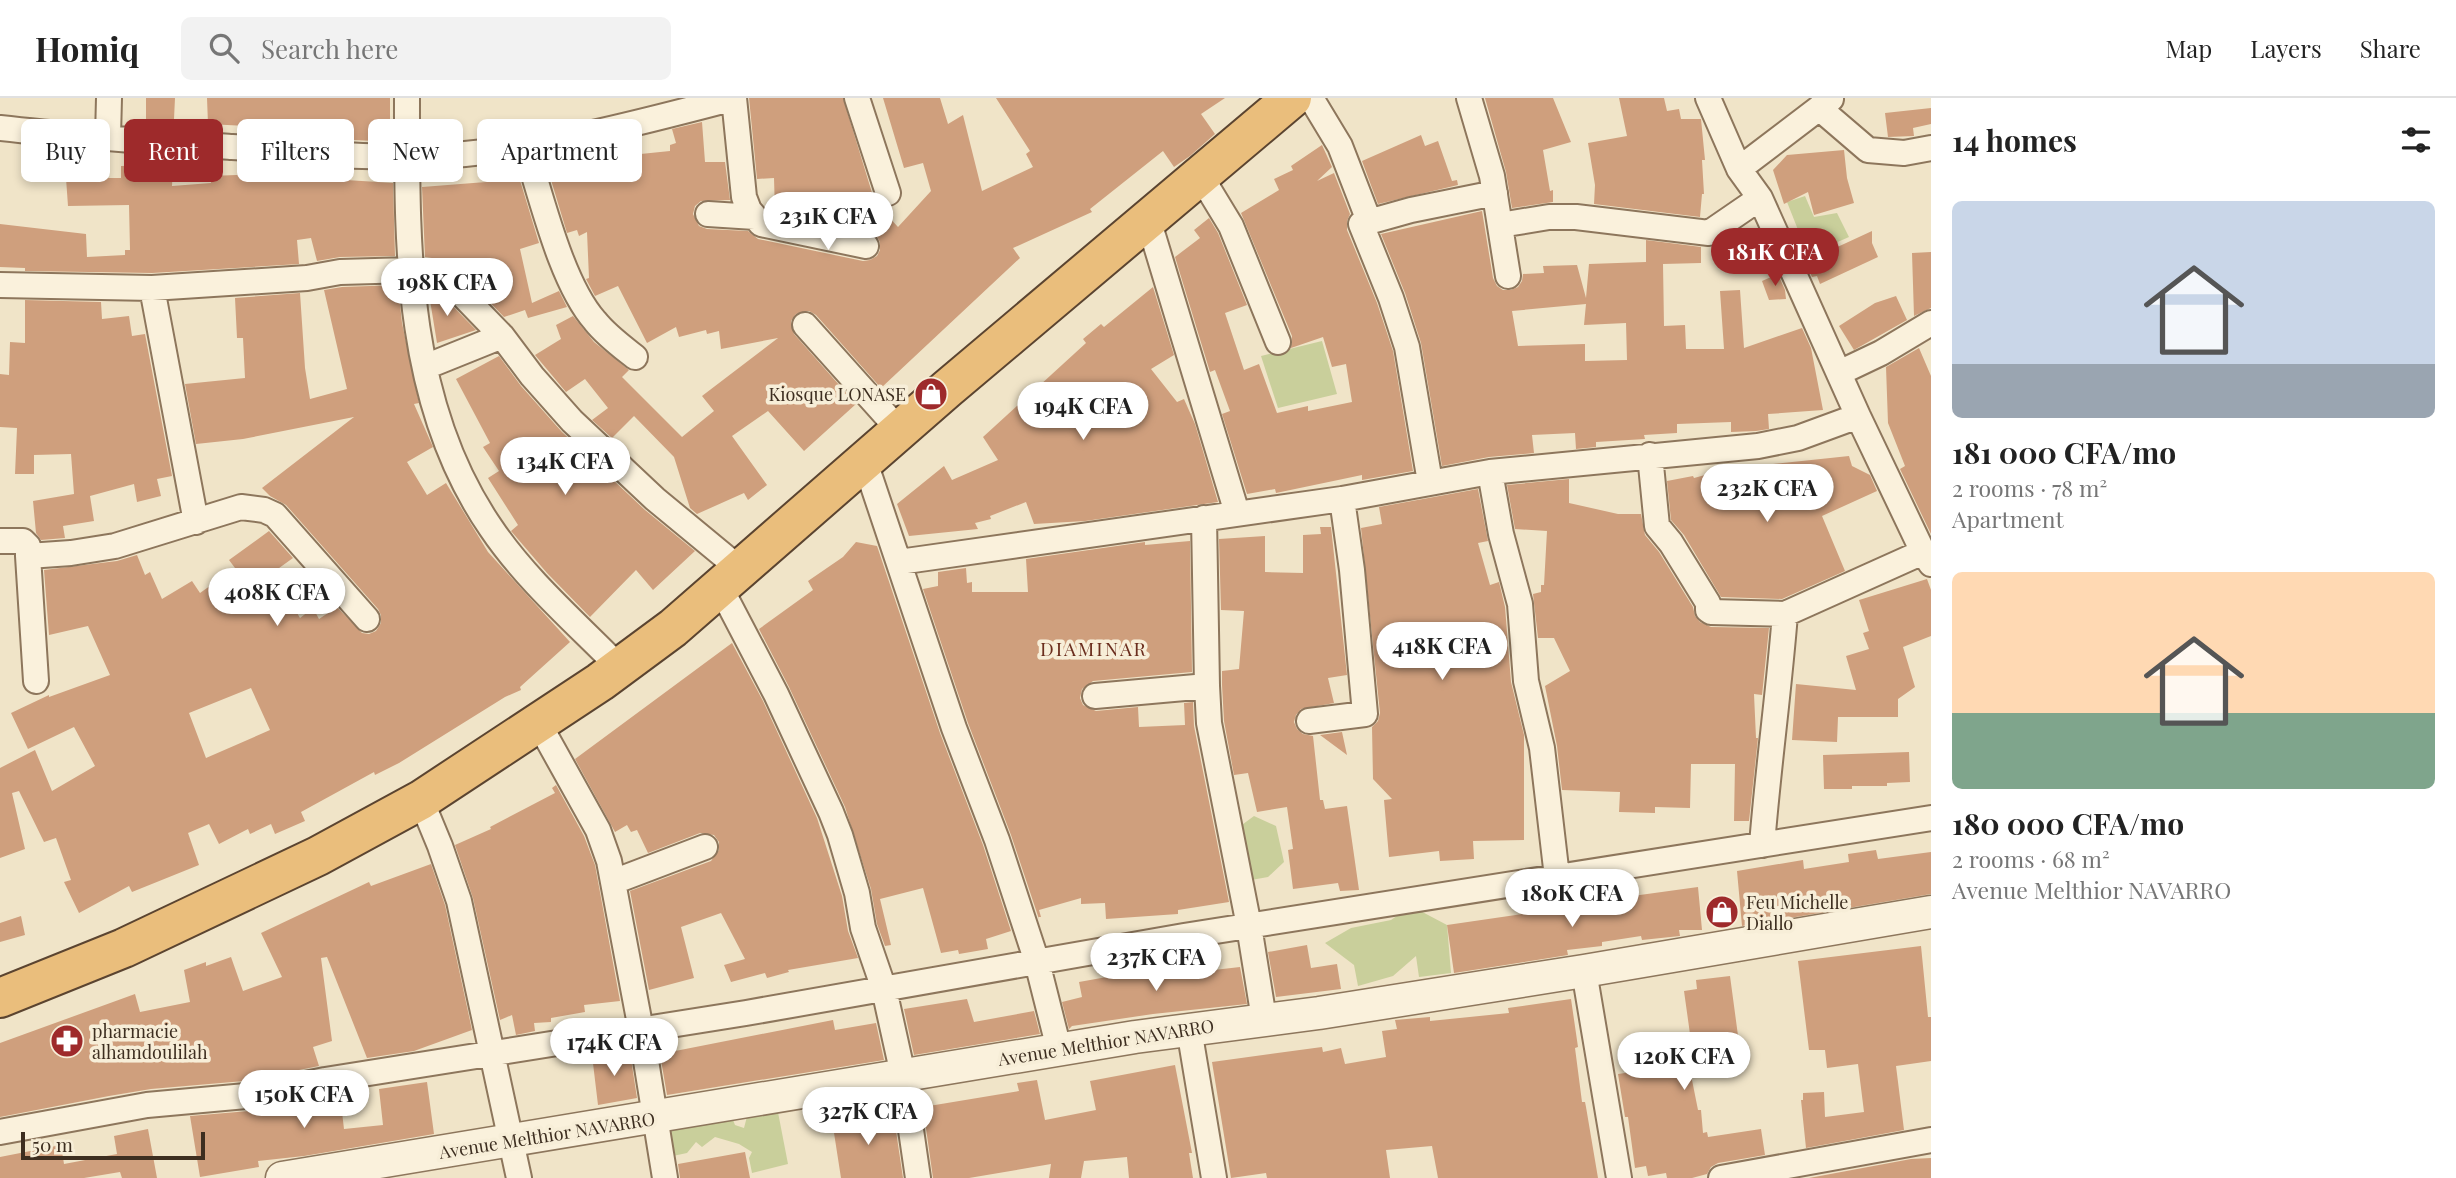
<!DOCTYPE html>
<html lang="en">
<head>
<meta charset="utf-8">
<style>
  body { margin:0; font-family:"Playfair Display",serif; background:#f2f2f2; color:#222; height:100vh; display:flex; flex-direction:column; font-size:26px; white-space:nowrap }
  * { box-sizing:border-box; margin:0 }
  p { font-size:23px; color:#767676 }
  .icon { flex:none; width:38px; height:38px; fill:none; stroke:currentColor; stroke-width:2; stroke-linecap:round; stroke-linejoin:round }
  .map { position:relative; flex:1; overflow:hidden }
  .side { display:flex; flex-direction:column; background:#fff; width:525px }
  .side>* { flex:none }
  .hud { position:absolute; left:21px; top:21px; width:665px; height:63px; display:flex; gap:14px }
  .scale { position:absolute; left:21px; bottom:18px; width:184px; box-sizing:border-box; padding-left:7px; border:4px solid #3d2e20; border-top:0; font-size:19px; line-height:24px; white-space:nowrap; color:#3d2e20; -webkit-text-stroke:5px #f7eed8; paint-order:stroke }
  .price { position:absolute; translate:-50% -60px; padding:0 16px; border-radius:24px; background:#fff; color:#222; font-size:23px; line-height:46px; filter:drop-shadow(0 2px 4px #0008) }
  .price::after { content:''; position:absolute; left:50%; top:42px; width:21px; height:16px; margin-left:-10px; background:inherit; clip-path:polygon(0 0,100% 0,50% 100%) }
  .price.on { background:#9e2a2b; color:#fff }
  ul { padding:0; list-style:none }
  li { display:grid; align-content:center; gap:14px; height:371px; padding:0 21px }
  li span { display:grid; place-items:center; height:217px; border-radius:10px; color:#555 }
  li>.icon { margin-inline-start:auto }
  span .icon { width:126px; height:126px; fill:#fffc; stroke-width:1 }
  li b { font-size:30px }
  h2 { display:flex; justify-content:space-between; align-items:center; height:84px; padding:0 21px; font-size:30px }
  .pill { padding:0 24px; border-radius:10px; background:#fff; box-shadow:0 4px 10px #0003; font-size:24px; line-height:63px }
  .pill.on { background:#9e2a2b; color:#fff }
  header { display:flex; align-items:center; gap:42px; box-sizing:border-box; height:98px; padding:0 35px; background:#fff; border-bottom:2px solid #e0e0e0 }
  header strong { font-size:33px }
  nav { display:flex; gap:38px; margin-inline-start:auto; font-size:24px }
  .search { width:490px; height:63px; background:#f2f2f2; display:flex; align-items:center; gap:18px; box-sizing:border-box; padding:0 24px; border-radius:10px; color:#767676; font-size:26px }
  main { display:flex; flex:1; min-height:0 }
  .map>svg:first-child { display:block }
  .green { fill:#c9cf9b }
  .building { fill:#cf9f7d; fill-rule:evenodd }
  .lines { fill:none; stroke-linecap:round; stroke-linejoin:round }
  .minor-casing { stroke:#8d765c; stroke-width:28 }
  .tertiary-casing { stroke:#8d765c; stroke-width:35 }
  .trunk-casing { stroke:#5b4430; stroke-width:42 }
  .minor { stroke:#faf1dc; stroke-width:24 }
  .tertiary { stroke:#faf1dc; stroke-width:32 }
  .trunk { stroke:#eabe7c; stroke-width:38 }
  .labels { text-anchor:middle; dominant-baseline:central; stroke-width:7; stroke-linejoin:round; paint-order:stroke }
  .poi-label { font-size:18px; fill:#3d2e20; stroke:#f7eed8; text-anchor:start }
  .street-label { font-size:18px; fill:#3d2e20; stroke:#f7eed8 }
  .neighbourhood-label { font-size:19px; letter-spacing:2px; fill:#6b2e1e; stroke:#f7eed8 }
</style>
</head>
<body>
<header>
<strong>Homiq</strong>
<div class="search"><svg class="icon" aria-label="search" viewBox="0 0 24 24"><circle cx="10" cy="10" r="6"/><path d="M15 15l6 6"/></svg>Search here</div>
<nav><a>Map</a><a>Layers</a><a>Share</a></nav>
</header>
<main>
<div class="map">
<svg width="1931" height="1080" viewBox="0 0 1931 1080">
  <rect width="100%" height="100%" fill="#f0e4c8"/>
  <path class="green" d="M1805,98L1814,119L1837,115L1849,139L1808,157L1787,104Z
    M1322,243L1337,296L1278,310L1261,258Z
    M1254,718L1276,728L1284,764L1268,779L1240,784L1235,732Z
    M1411,808L1447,827L1451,875L1419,879L1416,858L1393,878L1358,888L1354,867L1325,845L1351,830L1391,822Z
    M776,1004L788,1066L752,1075L749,1060L752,1054L739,1046L715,1039L702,1049L696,1044L687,1055L668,1059L662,1029L728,1009L735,1027L744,1030L750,1007Z"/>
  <path class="building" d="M146,0H175L174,21H146Z
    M207,0H390V30H375V43L354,42V39L329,40V32L208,26Z
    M749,0H843L873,98L874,111L885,115L898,129L931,93L923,65L904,70L883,0H940L948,26L963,17L982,93L1033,69L1026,56L1030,53L996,0H1225L1201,16L1215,36L1190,58L1174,69L1163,53L1090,111L1092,114L1013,150L1020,160L881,290L816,217L809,213L796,216L791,223L794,236L856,306L804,353L768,313L732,338L767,387L748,402L744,395L697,416L690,410L674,359L634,318L612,340L592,322L608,310L585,281L566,294L535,257L561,241L556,227L573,218L594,244L629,272L622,279L682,339L714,313L702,298L778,240L721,251L719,233L707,236L706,232L679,239L676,229L647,245L618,188L595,198L586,181L589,180L587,134L579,138L577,132L567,135L548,72L620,55L621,58L670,53V47L676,45L672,31L702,24L705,64H725L730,102L701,103L695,108L693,116L699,128L707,131L748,133L758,141L863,163L870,162L877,158L880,152V144L876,137L870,134L775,114L774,80L757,81Z
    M1485,0H1553L1571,44L1543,52L1550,93L1553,92V104L1512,110L1506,74Z
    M1619,0H1664L1667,13L1679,11L1681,21H1701L1705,62H1702L1704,96H1702L1700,119L1594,106L1595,87L1588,45L1627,38Z
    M1931,10V26L1913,30L1914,38L1888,39L1885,15Z
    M1421,37L1425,48L1438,43L1452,83L1457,82L1458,87L1378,106L1362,63Z
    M1322,47L1332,69L1317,83L1334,75L1350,116L1347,123V132L1377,205L1393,253L1413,373L1362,382V377L1276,395L1275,391L1247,396L1222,316L1230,313L1215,272L1210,274L1175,159L1200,140L1194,132L1209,120L1218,135L1247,207L1225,215L1244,272L1259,266L1277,315L1308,308V313L1352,304L1346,266L1332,269L1323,239L1291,250L1292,238L1241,115L1279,92L1274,81L1293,72L1291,68Z
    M1844,52L1847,80L1854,105L1814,117L1808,94L1784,106L1773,72L1787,57Z
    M161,67H173L172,88L211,85L210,78L262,76L288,77V83L346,82L393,85L395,158L340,159L317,163L311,140L297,142L299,166L152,175L25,173V170L0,169V126L86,136L87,159L125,157V152H130L129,107L68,108L66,80H121V68Z
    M510,79H519L539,145L520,151L532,205L559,193L567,209L528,220L525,212L504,219L454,167L445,162L425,159L422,89L486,84Z
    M1482,113L1493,180L1497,188L1503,192H1511L1518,189L1522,183L1523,176L1544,175L1543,168L1577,167L1586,200L1589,166L1646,164V142L1701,149V165L1663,166L1664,228L1685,227L1686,251H1724L1720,193L1740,192L1744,250L1802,230L1811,250L1823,312L1768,316L1769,331L1756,333L1731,334V324L1677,326V335L1644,337L1645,341L1596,344V349L1576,351L1575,335L1532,337L1534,355L1489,359L1442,368L1421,245L1405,195L1381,136ZM1586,206L1584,227L1626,225L1627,262L1585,263V246L1518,248L1512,213Z
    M1872,133V145L1878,159L1820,186L1817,178L1812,179L1805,164Z
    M1931,154V210L1914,218L1912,155Z
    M1778,176L1785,192L1786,201L1769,202L1762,183Z
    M398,187L402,225L419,305L414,306L433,349L407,364L427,397L446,385L488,454L570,544L520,589L521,592L505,599L399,665L375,677L374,674L301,714L305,723L275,736L271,726L250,736L248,731L219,746L209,726L188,735L199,767L132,794L129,788L79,815L64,784L71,782L56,740L44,744L19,693L12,695L25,751L0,760V670L35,652L52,693L95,668L74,629L28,651L11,615L49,597V599L110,577L88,528L49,537L44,472L117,463L137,457L145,477L150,474L162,501L192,483L200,495L235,470L229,462L269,433L293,460L254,488L275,519L293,508L300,520L313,510L319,521L337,509L362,535L369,536L376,533L381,525V517L378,511L286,407L270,398L262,390L354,319L243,341L196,346L185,286L245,280L243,240H237L235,200L300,195L305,270L310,301L347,291L324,192L342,189ZM251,590L270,632L206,660L189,615Z
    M1153,189L1174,257L1151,271L1177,304L1184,301L1195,326L1218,404L1085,423L1034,426L1026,404L990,418L991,421L975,425L978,431L909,438L897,406L944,368L952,382L998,362L983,339L1086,245L1083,241L1101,226L1104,229Z
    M428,190L436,191L476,232L437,245Z
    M1896,198L1907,222L1854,252L1839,228L1875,205Z
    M25,202L101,204L102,221L129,218L132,238L145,236L172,378L157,381L161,398L137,404L134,386L90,398L94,423L63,428L65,440L41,442L36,435L33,403L74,396L71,356L34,357V376H15L17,330L0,329V276L9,277L10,244L25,245Z
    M1919,250L1931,278V436L1900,371L1905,368L1888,325L1886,269Z
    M499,258L521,288L562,334L645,412L695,453L653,492L636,472L590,519L547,475L511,433L518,427L488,380L499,373L483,349L490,345L456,281Z
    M1849,358L1852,368L1870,377L1877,393L1822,418L1845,473L1782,501L1721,499L1684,437L1671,422L1667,383L1693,378L1694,380L1727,371Z
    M1569,381V405L1618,416H1641L1645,437L1659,454L1693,509L1695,518L1700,524L1711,529L1769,530L1762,597L1754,596L1756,640H1758L1749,723H1734L1735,666H1691L1690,710L1655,709V715L1619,714L1620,694L1562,692L1557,648L1545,588L1570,573L1554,540H1538L1533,496L1541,494V487H1544L1547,433L1515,431L1507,387Z
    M1478,391L1488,443L1478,445L1490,487L1499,484L1505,509L1511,584L1524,637V742L1473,743L1474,761L1440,763L1439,753L1389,759L1384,702L1392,701L1373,681L1372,629L1378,623L1380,615L1361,430L1382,426L1379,409Z
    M1320,429H1331L1347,577L1328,580L1334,605L1301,611L1296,617L1294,624L1297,631L1303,636L1313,638L1320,702H1323L1325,711L1347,708L1359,792L1340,793L1338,785L1293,791L1288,752L1293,751L1287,709L1257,714L1248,675L1234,677L1224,623L1222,587V573L1239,571L1244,513L1221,512L1219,441L1265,438V474L1303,475V437L1321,436Z
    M1190,443L1192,574L1093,583L1082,591L1080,600L1083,607L1096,613L1138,609L1139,629L1185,627L1184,605L1193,604L1194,628L1229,804L1178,812V816L1106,821L1105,805L1081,806V800L1039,812L1041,819H1038L1039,821L1011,737L968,625L923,491L938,488V474L966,470L967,485L972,484V494H1028L1026,461L1145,444V447Z
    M856,444L877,448L940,635L983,747L1011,833L986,841L988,851L959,856L958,852L941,855L923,790L880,801L891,847L885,848L877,826L871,791L845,709L789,589L759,531L813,492L808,483L843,459Z
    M1927,481L1931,492V538L1903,549L1915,589L1898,601V619H1838L1837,644L1792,642L1796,586L1856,592L1846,558L1869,551L1863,535L1869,533L1859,502Z
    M732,545L763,603L817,720L842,798L848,833L858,860L788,872L789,874L767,880L765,875L731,884L724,867L745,861L721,815L681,829L694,880L649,892L630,793L711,763L719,752V744L714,737L700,735L648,755L637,732L631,734L627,727L615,734L575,661Z
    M1342,634L1347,657L1320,637Z
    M1909,654L1910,684L1887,685V688H1852V691H1824L1823,657Z
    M556,687L584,738L595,767L620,903L584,907L585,914L551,920V924L534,925L535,933L516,937L512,917L500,922L473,800L455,747L491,731L490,729L555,695L552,690Z
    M1876,752L1878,761L1931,754V796L1742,828L1737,773L1803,762L1804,771L1849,764L1848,756Z
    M431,766L445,807L472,932L414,953L367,960L327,859L321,860L332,943L313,949L319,968L244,983L151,991L109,998L0,1019V945L135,896L140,914L190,904L184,872L206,864V868L231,859L243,893L282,879L261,835L369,784L371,788Z
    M1698,789L1702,832H1679L1680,838L1642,842L1641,838L1602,844V848L1567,852L1568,857L1454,875L1447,827L1537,814L1560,808Z
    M21,818L25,837L0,844V825Z
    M1307,847L1311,870L1337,866L1341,891L1276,899L1268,854Z
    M1921,848L1928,919H1931V963L1896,968L1904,1032L1806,1050L1801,1002H1803V995L1824,994L1825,1019L1864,1014L1858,966L1827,970L1825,952H1809L1798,863Z
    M1212,862L1214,872L1240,869L1247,906L1153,916L1072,928L1069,931L1062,904L1082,899L1079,884L1118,877L1179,871L1178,867Z
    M1730,878L1739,945L1720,948L1725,971L1691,977L1698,1012H1701L1703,1035L1707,1034L1708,1039L1761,1031L1765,1057L1718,1065L1711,1069L1707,1076L1692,1080H1667L1666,1075L1648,1078L1646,1068L1635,1070L1628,1019H1625L1618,976L1639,973L1634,950L1690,936L1684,893L1697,891L1696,882Z
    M967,901L974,924L1034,913L1040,936L914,957L904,911Z
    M1571,901L1578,949L1575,950L1582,1004H1585L1586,1009L1598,1080H1438L1432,1048L1386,1052L1390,1080H1267L1266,1075L1231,1080L1212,964L1322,949L1323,954L1341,950L1345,966L1386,959L1382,933L1397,931L1395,922L1430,919V923L1509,915L1508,910Z
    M833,922L835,932L876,925L884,962L667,997L660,956Z
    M619,954V957L626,955V962L631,961L637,1000L598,1007L592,957Z
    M1175,967L1192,1055H1189L1193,1080H1129L1127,1059L1084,1063L1081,1080H1049L1051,1066L969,1080H933L923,1009L1019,993L1017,985L1037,982L1045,1022L1096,1012L1090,983Z
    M427,984L434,1036L304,1058L258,1063L259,1069L200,1079L190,1018L249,1013L340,997L344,1031L383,1027L379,991Z
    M893,1013L903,1080H841L832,1022Z
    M148,1031L157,1080H122L120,1074L84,1080H0V1059L61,1047L64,1066L117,1056L114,1038Z
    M745,1054L750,1080H680L678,1066Z
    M1931,1060V1080H1809L1911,1061Z"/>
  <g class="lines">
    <defs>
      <path id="minor" d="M407,0C407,146 404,304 491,430C526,482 576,525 620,570
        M734,0L744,99L749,112L761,126L866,148
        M857,0L888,95
        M1311,0L1340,48L1369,123
        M1469,0L1492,78L1508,178
        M1708,0L1739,71L1760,100L1858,318L1923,454L1931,466
        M1819,10L1868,52L1904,55L1931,50
        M0,30C77,39 155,44 232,49C310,55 387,63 465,56C556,47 646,23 734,0
        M108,39L109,0
        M525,48C541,97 561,185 595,223C606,237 621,248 635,259
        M1739,71L1831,1
        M1200,77L1231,128L1278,244
        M708,116L755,119
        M1148,121L1237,415
        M1500,127L1549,119H1576L1709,135L1760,100
        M0,187L152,190L307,180L340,174L410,172L443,177L502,238L532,278L572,323L655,401L741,472
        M152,190L196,424
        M805,227L900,333
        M425,269L502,238
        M1839,275L1881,255L1931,225
        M1650,357L1657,428L1671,445L1708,505V512L1711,514L1785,516L1923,454
        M865,364L954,630L997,742L1037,864L1059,951
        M1490,374L1501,436L1520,506L1526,583L1542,650L1557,779
        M1430,384L1407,249L1391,200L1361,126L1411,112L1495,95
        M1204,420L1207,588L1209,625L1249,828L1264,921
        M0,443H23L28,448V458L71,455L115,448L241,409L264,412L275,417L367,521
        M28,458L36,583
        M899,464L1342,401L1490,374L1758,348L1798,340L1858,318
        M720,489L776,596L831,714L840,737L857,795L863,830L884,891L903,977L918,1080
        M1095,598L1207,588
        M1309,623L1365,616L1352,472L1342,401
        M539,626L598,732L609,763L641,932L665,1080
        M421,702L440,748L459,803L519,1080
        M1762,747C1768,670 1779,593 1785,516
        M613,784L705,749
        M1584,873L1619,1080
        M1189,931L1214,1080
        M0,1034L147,1007L246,998L325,982L746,915L1184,838L1931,720
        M1721,1080L1931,1042"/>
      <path id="tertiary" d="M282,1080L1135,939L1319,915L1584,873L1931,814"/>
      <path id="trunk" d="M0,900L124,850L318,758L421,702L600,584L673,530L947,291L1292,0"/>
    </defs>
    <use href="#minor" class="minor-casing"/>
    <use href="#tertiary" class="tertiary-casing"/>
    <use href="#trunk" class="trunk-casing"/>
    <use href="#minor" class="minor"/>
    <use href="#tertiary" class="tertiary"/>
    <use href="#trunk" class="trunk"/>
  </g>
  <defs>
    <symbol id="shop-disc" viewBox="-11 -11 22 22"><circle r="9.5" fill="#9e2a2b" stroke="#f7eed8"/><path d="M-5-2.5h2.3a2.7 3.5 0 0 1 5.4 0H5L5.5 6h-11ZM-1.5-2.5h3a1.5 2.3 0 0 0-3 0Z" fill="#fff"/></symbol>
    <symbol id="pharmacy-disc" viewBox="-11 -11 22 22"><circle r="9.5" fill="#9e2a2b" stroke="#f7eed8"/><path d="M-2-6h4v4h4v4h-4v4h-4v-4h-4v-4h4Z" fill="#fff"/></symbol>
  </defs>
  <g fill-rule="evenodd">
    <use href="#shop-disc" x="912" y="277" width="38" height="38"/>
    <use href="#shop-disc" x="1703" y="795" width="38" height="38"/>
    <use href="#pharmacy-disc" x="48" y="924" width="38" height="38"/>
  </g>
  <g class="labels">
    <g class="poi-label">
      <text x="906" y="296" text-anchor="end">Kiosque LONASE</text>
      <text x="1746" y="804">Feu Michelle<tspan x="1746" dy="21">Diallo</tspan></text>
      <text x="92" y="933">pharmacie<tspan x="92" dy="21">alhamdoulilah</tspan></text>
    </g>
    <g class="street-label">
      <text transform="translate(1106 944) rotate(-9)">Avenue Melthior NAVARRO</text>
      <text transform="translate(547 1037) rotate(-9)">Avenue Melthior NAVARRO</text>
    </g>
    <g class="neighbourhood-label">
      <text x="1094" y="550">DIAMINAR</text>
    </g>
  </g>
</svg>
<div class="scale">50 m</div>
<b class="price" style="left:828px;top:154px">231K CFA</b>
<b class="price on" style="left:1775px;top:190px">181K CFA</b>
<b class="price" style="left:447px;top:220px">198K CFA</b>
<b class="price" style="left:1083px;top:344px">194K CFA</b>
<b class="price" style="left:565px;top:399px">134K CFA</b>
<b class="price" style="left:1767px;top:426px">232K CFA</b>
<b class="price" style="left:277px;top:530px">408K CFA</b>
<b class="price" style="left:1442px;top:584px">418K CFA</b>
<b class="price" style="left:1572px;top:831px">180K CFA</b>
<b class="price" style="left:1156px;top:895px">237K CFA</b>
<b class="price" style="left:614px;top:980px">174K CFA</b>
<b class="price" style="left:1684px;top:994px">120K CFA</b>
<b class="price" style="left:304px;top:1032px">150K CFA</b>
<b class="price" style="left:868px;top:1049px">327K CFA</b>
<div class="hud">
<a class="pill">Buy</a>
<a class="pill on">Rent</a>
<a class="pill">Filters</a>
<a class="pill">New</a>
<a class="pill">Apartment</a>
</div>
</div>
<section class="side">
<h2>14 homes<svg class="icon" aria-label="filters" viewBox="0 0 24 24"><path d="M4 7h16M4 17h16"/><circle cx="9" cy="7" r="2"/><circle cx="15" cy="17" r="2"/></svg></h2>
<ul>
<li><span style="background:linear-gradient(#c9d6e8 75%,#9aa5b1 0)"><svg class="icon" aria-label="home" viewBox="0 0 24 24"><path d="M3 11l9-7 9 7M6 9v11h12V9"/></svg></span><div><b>181 000 CFA/mo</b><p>2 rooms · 78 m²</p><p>Apartment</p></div></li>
<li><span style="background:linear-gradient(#ffd9b3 65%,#7fa58c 0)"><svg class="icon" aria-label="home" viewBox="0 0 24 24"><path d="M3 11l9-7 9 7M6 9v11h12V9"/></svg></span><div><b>180 000 CFA/mo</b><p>2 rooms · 68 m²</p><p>Avenue Melthior NAVARRO</p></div></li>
</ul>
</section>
</main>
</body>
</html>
